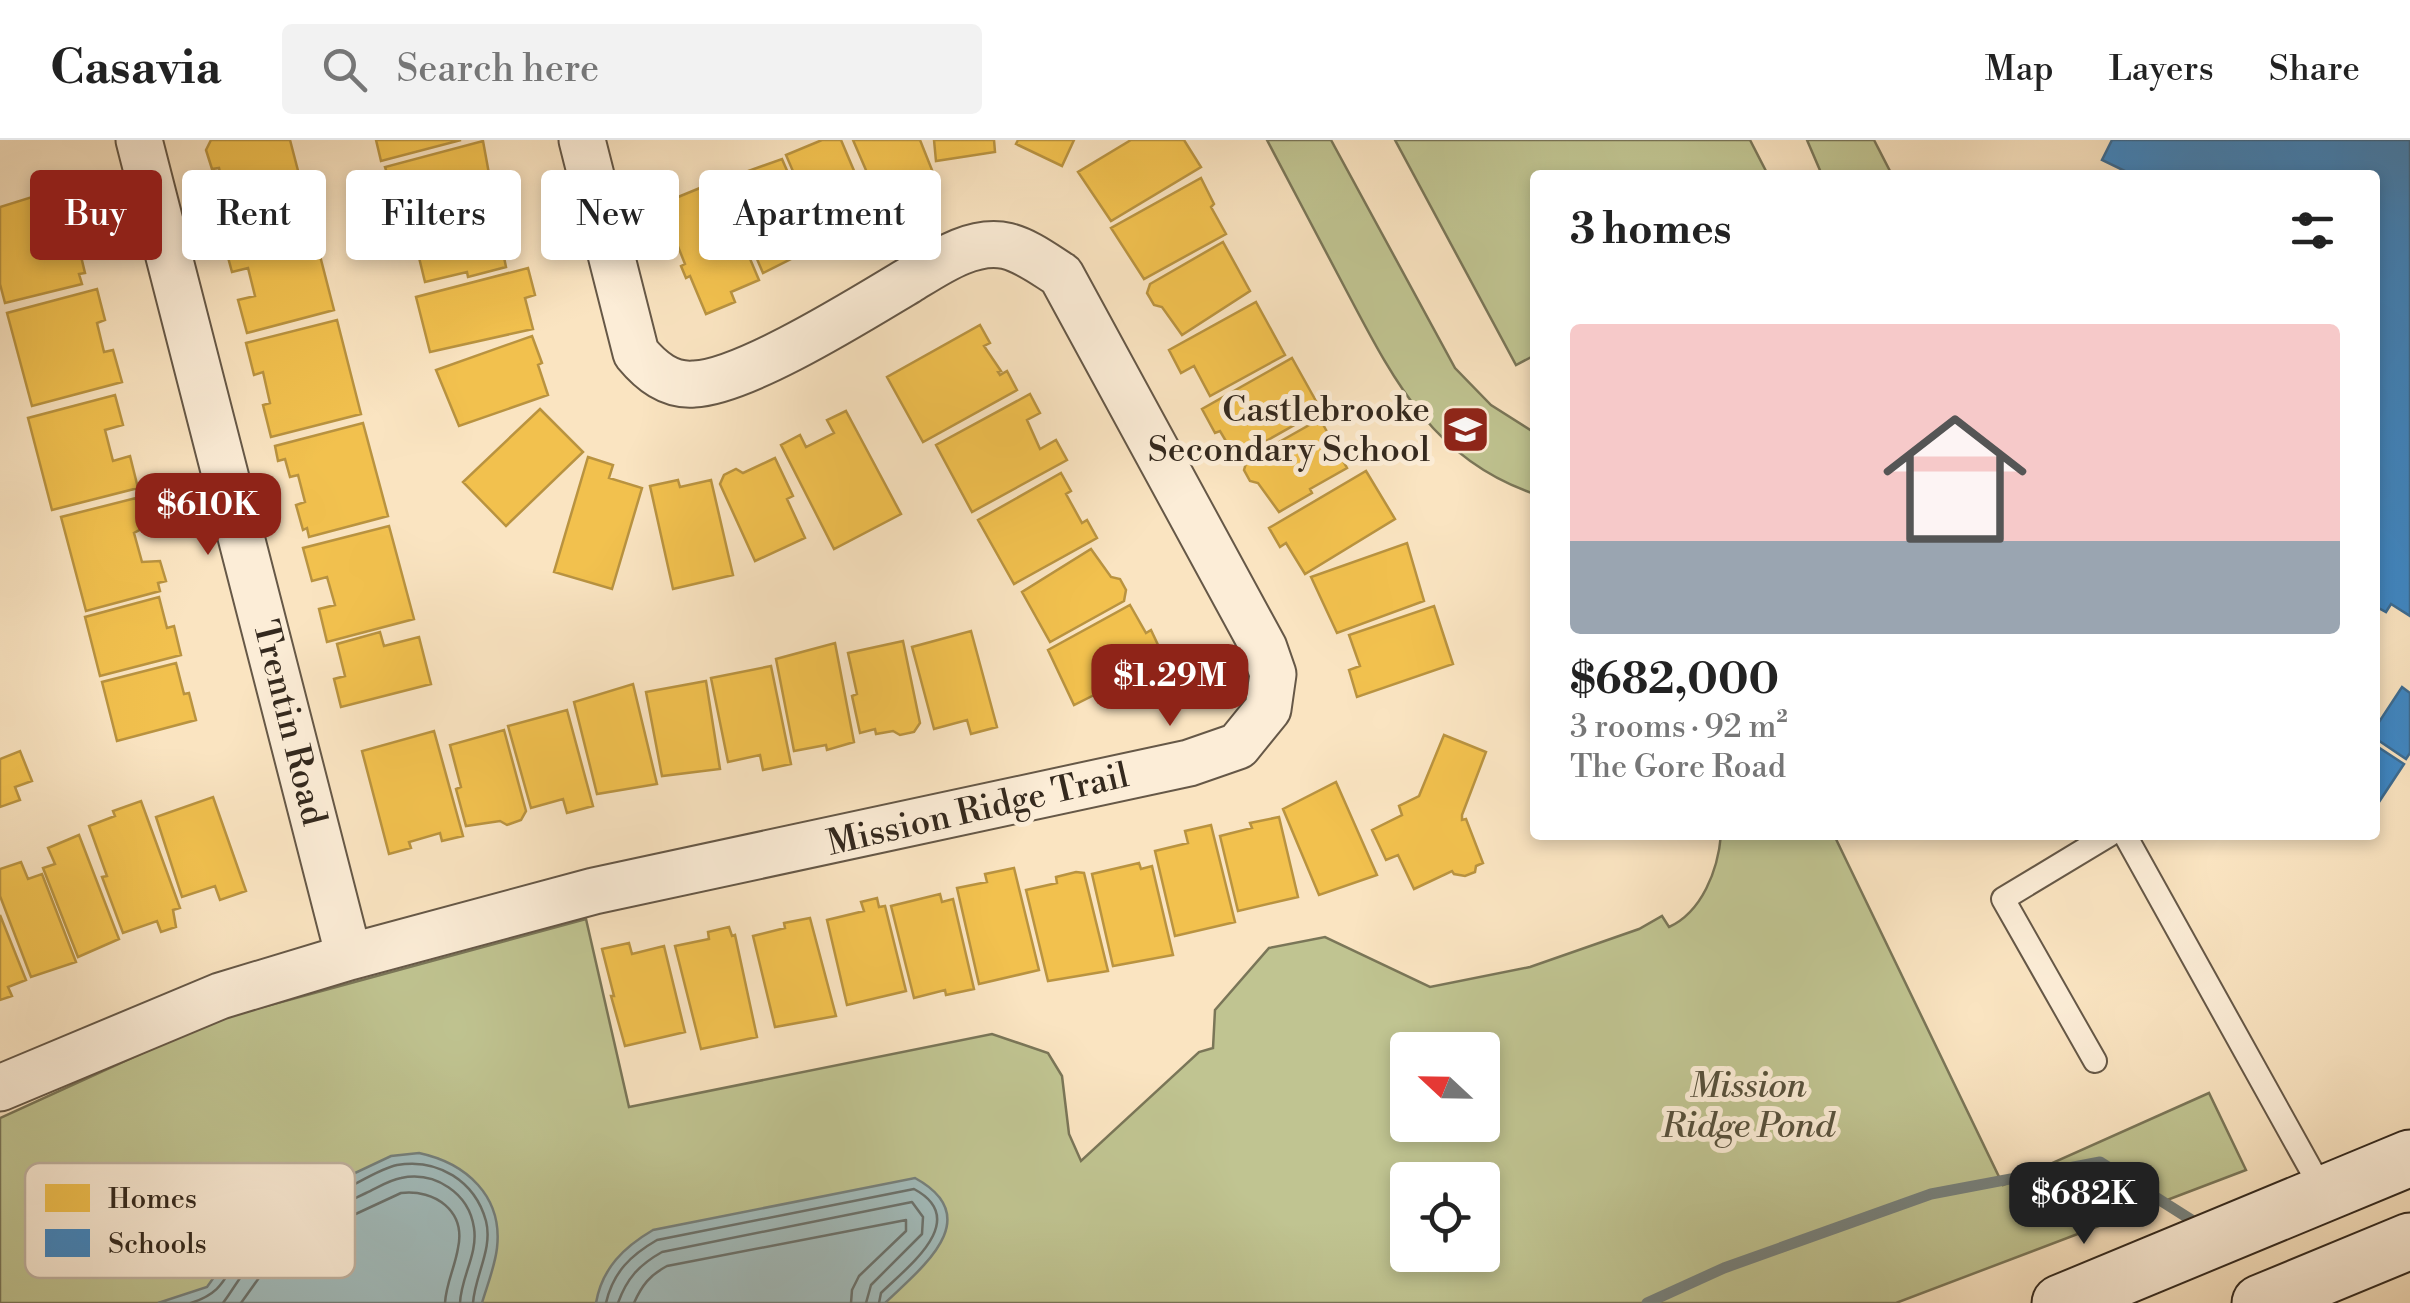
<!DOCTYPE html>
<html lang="en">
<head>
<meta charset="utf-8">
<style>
  body { margin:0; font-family:"Libre Bodoni",serif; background:#f2f2f2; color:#222; height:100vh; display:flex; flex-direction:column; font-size:38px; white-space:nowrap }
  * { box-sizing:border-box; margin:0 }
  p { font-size:32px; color:#767676 }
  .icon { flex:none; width:55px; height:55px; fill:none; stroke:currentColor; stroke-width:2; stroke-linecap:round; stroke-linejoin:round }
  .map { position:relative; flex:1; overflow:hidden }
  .sheet { position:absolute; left:1530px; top:30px; width:850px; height:670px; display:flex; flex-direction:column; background:#fff; border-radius:10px; box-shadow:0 5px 15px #0003 }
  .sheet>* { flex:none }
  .banner { position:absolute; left:30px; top:30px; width:950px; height:90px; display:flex; gap:20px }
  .needle { width:65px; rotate:292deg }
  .tools { position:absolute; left:1390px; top:892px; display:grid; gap:20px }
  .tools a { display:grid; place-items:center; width:110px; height:110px; border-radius:10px; background:#fff; box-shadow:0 5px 15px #0003; font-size:50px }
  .price { position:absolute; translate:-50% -85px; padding:0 22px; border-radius:20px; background:#8f2418; color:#fff; font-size:32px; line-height:65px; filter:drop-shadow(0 2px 5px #0008) }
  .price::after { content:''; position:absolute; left:50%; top:60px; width:30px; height:22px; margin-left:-15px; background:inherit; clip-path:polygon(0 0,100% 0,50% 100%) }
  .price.current { background:#222; color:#fff }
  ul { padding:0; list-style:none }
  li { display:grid; align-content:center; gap:20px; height:530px; padding:0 40px }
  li+li { border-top:2px solid #e0e0e0 }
  li span { display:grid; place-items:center; height:310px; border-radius:10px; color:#555 }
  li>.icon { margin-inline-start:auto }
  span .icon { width:180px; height:180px; fill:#fffc; stroke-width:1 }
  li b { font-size:42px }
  h2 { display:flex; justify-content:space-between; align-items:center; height:120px; padding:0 40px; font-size:42px }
  .pill { padding:0 35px; border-radius:10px; background:#fff; box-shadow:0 5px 15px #0003; font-size:35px; line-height:90px }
  .pill.current { background:#8f2418; color:#fff }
  header { display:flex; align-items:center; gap:60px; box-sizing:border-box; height:140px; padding:0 50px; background:#fff; border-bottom:2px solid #e0e0e0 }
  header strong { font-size:48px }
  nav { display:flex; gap:55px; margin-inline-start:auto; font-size:35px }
  .search { width:700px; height:90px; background:#f2f2f2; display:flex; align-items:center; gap:25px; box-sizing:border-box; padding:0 35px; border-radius:10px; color:#767676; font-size:38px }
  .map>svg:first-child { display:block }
  .green { fill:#c0c491; stroke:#7a7658; stroke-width:2.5; fill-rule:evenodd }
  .water { fill:#a2bcbc; stroke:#76817d; stroke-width:2.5 }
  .homes { fill:#f2c14e; stroke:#b99340; stroke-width:2.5 }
  .schools { fill:#3f88c5; stroke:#3c6c93; stroke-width:2.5 }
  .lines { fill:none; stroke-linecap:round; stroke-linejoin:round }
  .shore { stroke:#6b726d; stroke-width:2.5 }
  .stream { stroke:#76817d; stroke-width:11 }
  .lane-casing { stroke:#665847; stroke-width:26 }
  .street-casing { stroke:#665847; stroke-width:49 }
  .secondary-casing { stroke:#34291e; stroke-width:59 }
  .lane { stroke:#fcedd7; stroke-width:22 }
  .street { stroke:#fcedd7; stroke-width:45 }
  .secondary { stroke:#fcedd7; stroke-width:55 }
  .labels { text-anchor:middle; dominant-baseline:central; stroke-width:10; stroke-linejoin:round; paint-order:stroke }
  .poi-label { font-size:35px; fill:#34291e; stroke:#fcedd7; text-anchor:end }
  .street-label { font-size:35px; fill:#34291e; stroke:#fcedd7 }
  .park-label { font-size:35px; font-style:italic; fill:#57503b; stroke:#fcedd7 }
  .key { fill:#fcedd7; stroke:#c0b2a0; stroke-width:2.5 }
  .key-label { font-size:28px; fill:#34291e }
</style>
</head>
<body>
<header>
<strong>Casavia</strong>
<div class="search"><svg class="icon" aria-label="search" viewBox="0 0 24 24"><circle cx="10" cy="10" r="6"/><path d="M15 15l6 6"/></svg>Search here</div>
<nav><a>Map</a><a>Layers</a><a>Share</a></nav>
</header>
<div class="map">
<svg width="2410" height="1163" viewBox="0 0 2410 1163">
  <rect width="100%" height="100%" fill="#fae4c1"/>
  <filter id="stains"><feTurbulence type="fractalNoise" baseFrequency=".002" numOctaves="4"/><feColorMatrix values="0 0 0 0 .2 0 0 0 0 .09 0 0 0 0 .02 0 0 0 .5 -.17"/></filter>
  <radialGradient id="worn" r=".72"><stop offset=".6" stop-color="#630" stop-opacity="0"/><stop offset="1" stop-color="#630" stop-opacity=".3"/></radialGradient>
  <path class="green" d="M1267,0H1331L1455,228L1491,265L1535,293V354C1433,320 1393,239 1346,150C1320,100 1293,50 1267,0Z
    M1395,0H1750L1768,35H1535V215L1516,225Z
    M1807,0H1874L1892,35H1822Z
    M1721,695H1834L2003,1045L2209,953L2246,1030L1896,1163H0V978L197,888L237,874L586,779L629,967L992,894L1048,913L1062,936L1069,994L1081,1021L1199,912L1213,908L1215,870L1269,808L1325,797L1430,847L1530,827L1639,789L1662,776L1669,787C1702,772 1718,730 1721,695ZM1408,910H1482V985H1408ZM1408,1040H1482V1115H1408Z"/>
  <path class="water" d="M419,1013C466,1023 503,1056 497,1108C495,1126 487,1146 482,1163H158L207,1147L239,1102L287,1065L391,1016Z
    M915,1038C988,1078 920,1129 885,1163H596C602,1128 624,1107 653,1090Z"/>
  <path class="homes" d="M211,0H290L308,69L220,92L215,58L225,55L219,28L212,29L206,10Z
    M376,0H461L381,21Z
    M822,0H841L855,33L860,32L875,67L859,73L860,76L844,83L842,91L827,97L819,92L786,15Z
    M853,0H920L934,35L878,58Z
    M934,0H994L995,12L936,21Z
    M1018,0H1074L1062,26L1016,4Z
    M1131,0H1184L1201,27L1111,81L1078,32Z
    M483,1L494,61L404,85L385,27Z
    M782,19L814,93L812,94L817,106L763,133L723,40Z
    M1201,38L1214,64L1211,67L1226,94L1144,139L1111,88Z
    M717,41L759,140L731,152L735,162L706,174L690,136L686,138L681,126L685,124L661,64Z
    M48,52L63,61L69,81L63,82L70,111L79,108L85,133L79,134L82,144L5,163L0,144V67Z
    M493,68L501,73L505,85L499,93L506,127L468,137L467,132L425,142L412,89Z
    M310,77L334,170L247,193L238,160L255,156L248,128L232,132L223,99Z
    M1223,102L1250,151L1182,195L1162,167L1154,165L1147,153L1150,144Z
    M528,128L535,155L525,158L533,189L430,212L416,157Z
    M97,149L105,180L97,183L104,212L113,210L122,242L32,266L7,173Z
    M1256,162L1285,215L1210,256L1194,226L1181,233L1169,210Z
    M337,180L361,274L271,297L263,265L270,263L263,232L254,235L246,203Z
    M980,185L990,203L984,206L1001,231L998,232L1000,235L1007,231L1017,250L923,302L887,237Z
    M532,196L542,223L538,225L548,255L459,286L436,230Z
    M1292,218L1321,270L1236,318L1220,291L1215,293L1202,269Z
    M1030,254L1040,273L1027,280L1040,309L1056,300L1067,320L972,372L936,305Z
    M115,255L123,285L105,290L113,321L130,316L138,348L52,370L28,278Z
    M540,269L583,312L506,386L463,342Z
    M846,271L901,374L834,409L781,305L800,295L806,307L834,293L827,280Z
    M1320,279L1347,328L1310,349L1312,353L1279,372L1258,343L1250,341L1244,330L1247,320Z
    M363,283L388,376L309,397L307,388L303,390L296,365L305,362L298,335L290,337L285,319L278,321L275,306Z
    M588,317L613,325L609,338L642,348L612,449L554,432Z
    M775,318L793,356L787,359L805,398L755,421L720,344L724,335L736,329L743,333Z
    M1366,331L1395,379L1305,434L1286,403L1280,407L1269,388Z
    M1061,333L1071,351L1066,354L1082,383L1087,380L1097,398L1014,444L978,380Z
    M678,340L680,347L711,340L733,435L673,449L650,346Z
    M136,358L139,367L146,365L151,384L134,393L142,422L160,421L166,441L158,443L160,451L86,471L61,377Z
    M389,386L414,479L327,502L319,469L335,465L327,437L312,441L303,408Z
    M1407,403L1424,461L1337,493L1311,437Z
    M1091,409L1111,437L1120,439L1126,450L1124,461L1050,502L1022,452Z
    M159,457L167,488L174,486L181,515L100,536L85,477Z
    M1130,465L1146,493L1151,490L1167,524L1130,545L1126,539L1074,565L1048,510Z
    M1434,466L1453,524L1357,557L1349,530L1360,526L1349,495Z
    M971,491L997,587L971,594L967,580L934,589L912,507Z
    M380,492L384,506L419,497L431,544L341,567L334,539L345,536L337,504Z
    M903,501L920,583L914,592L900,595L893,591L876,594L875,589L860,593L852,556L857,554L848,513Z
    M835,503L854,602L827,610L826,605L794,611L776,519Z
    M176,523L184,554L189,553L196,580L117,601L102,542Z
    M771,526L791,624L763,630L760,615L728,622L711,538Z
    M706,541L720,629L662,636L646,552Z
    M633,544L657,644L597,654L574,562Z
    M567,570L593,666L567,673L563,659L531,668L508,586Z
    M504,590L526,671L521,680L507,685L500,681L466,686L456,649L461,647L450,605Z
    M434,591L463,696L442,701L440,693L409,702L411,708L389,714L362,611Z
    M1444,595L1486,612L1462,675V680L1466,679L1483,723L1476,726L1475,732L1465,736L1454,734L1452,731L1414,749L1398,715L1386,720L1372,690L1402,675L1399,666L1419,656Z
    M20,611L32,641L15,647L20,660L0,667V619Z
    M1336,642L1377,735L1319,755L1283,669Z
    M213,657L246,751L220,760L215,746L182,757L156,677Z
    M141,661L180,768L173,770L176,787L161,792L157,781L123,793L102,737L107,736L89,686L115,676L113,671Z
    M1279,677L1298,757L1238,771L1220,696L1252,688L1250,683Z
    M1211,685L1235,782L1175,796L1155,711L1188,703L1185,691Z
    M79,695L119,799L78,817L43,728L55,724L48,708Z
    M21,722L28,739L42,734L76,822L31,837L0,756V729Z
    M1139,723L1141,729L1152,726L1173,815L1113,826L1092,734Z
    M1014,728L1039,830L979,844L957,748L987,742L985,734Z
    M1076,732L1084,733L1108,831L1048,841L1026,750L1057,743L1056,737Z
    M940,754L942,762L953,759L974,849L946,855L945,850L914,858L891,766Z
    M877,758L879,767L885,766L906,851L847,865L827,780L864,771L861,762Z
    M0,775L26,840L8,847L12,856L0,860Z
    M810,778L836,876L775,887L753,796L785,788L784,783Z
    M729,787L732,796L735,795L757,897L701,909L675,806L709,799L708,792Z
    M629,803L632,814L664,806L685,892L625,906L611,856H614L602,809Z"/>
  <path class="schools" d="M2112,0H2410V476L2391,464L2386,472L2375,466V35H2133L2102,20Z
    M2402,547L2410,553V613L2406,619L2375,598V588Z
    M2375,605L2404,624L2375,668Z"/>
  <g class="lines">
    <path class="shore" d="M191,1163C231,1150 223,1129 250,1106C278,1082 308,1066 341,1051C359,1043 379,1029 397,1025C438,1018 475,1041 486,1081C493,1109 475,1135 473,1163
      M223,1163C235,1147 245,1127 260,1114C292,1087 328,1071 366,1053C377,1048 389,1040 401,1038C435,1031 469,1053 474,1088C478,1114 461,1137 460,1163
      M241,1163L266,1128L306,1097L401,1053C435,1049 466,1071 458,1108C455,1127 446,1144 445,1163
      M606,1163C613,1132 631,1115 657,1100L914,1049C972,1080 906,1128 881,1153L879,1163
      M618,1163C627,1138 639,1125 662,1112L912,1062L923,1077L922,1094L871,1145L866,1163
      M634,1163C642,1145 650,1135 667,1126L906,1080V1091L859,1136L852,1150L851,1163"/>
    <path class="stream" d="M1647,1163L1724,1128L1931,1054L2100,1022L2201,1086"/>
    <defs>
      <path id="lane" d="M2125,695L2324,1053
        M2095,921L2003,759L2109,695"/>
      <path id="street" d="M139,0L349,817
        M0,948L220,856L349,817L594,751L1189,623L1238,606L1268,569L1273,534L1264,508L1061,135C1045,125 1027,111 1007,106C972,98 936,124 908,141C861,169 745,242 694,244C669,246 651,231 636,213L582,0"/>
      <path id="secondary" d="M2060,1163L2410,1018
        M2260,1163L2410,1101"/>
    </defs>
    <use href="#lane" class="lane-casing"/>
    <use href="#street" class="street-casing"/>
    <use href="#secondary" class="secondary-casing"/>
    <use href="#lane" class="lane"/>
    <use href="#street" class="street"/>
    <use href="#secondary" class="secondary"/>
  </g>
  <defs>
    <symbol id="school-square" viewBox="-11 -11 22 22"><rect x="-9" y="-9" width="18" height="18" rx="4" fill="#8f2418" stroke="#fcedd7"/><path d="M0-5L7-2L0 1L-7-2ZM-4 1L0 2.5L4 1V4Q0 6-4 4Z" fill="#fff"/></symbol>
  </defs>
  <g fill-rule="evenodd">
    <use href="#school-square" x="1438" y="262" width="55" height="55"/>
  </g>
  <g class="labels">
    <g class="poi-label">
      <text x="1430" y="270">Castlebrooke<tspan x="1430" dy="40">Secondary School</tspan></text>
    </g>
    <g class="street-label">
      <text transform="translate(289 583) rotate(76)">Trentin Road</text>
      <text transform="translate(978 670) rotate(-13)">Mission Ridge Trail</text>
    </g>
    <g class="park-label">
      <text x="1748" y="946">Mission<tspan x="1748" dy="40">Ridge Pond</tspan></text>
    </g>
  </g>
  <rect x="25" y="1023" width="330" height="115" rx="15" class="key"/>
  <rect x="45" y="1044" width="45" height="28" fill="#f2c14e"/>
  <rect x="45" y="1089" width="45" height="28" fill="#3f88c5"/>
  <g class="key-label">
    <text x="108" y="1068">Homes</text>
    <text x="108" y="1113">Schools</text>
  </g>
  <rect width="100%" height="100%" filter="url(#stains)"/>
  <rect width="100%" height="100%" fill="url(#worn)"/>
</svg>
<div class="tools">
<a><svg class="needle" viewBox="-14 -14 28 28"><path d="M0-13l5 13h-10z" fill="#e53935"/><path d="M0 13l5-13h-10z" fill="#767676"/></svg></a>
<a><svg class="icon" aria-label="locate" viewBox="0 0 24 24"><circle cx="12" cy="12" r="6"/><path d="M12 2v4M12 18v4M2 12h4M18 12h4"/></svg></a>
</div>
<b class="price" style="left:208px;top:418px">$610K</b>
<b class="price" style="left:1170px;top:589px">$1.29M</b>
<b class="price current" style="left:2084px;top:1107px">$682K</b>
<div class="banner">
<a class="pill current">Buy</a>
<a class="pill">Rent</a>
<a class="pill">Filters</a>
<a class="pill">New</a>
<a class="pill">Apartment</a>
</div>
<section class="sheet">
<h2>3 homes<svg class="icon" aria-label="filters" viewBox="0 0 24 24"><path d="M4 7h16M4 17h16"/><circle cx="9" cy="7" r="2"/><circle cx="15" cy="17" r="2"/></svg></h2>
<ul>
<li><span style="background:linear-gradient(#f6c9c9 70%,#9aa5b1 0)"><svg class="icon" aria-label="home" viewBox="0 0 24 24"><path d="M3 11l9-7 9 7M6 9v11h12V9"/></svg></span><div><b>$682,000</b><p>3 rooms · 92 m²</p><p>The Gore Road</p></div></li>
</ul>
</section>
</div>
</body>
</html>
